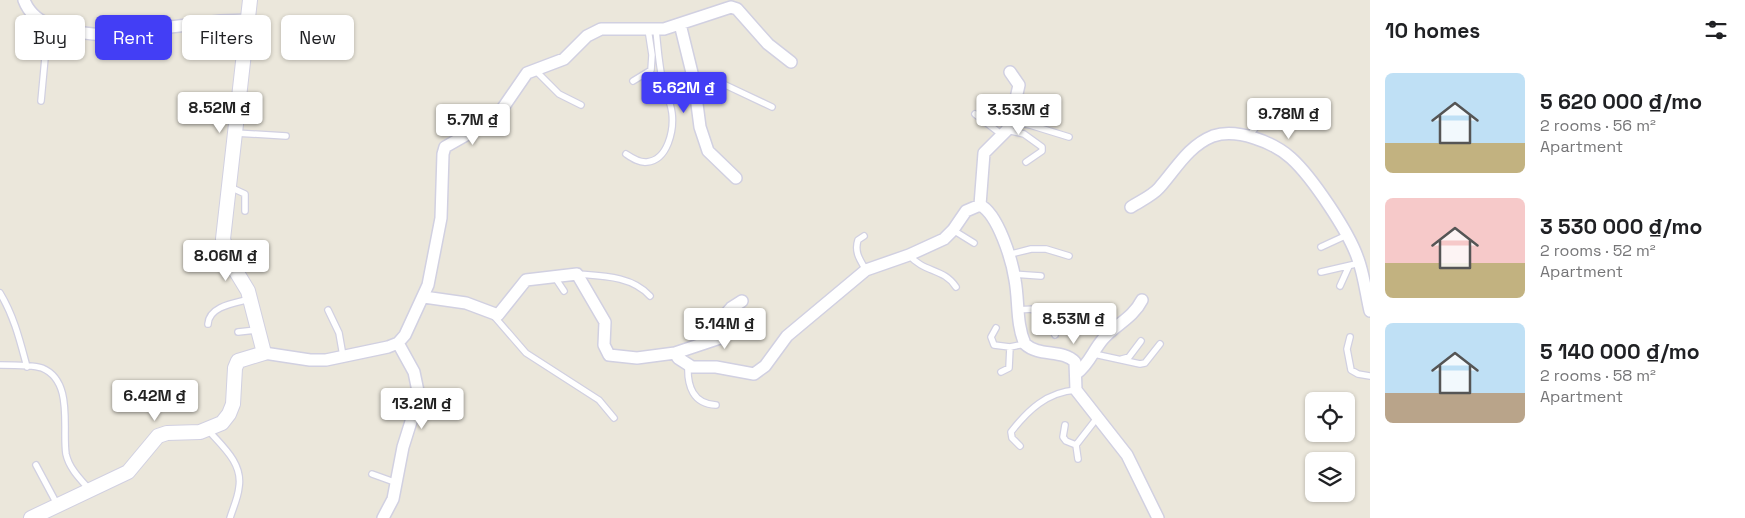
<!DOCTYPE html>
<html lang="en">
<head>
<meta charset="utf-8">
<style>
  body { margin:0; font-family:"Space Grotesk",sans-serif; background:#f6f6f6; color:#202124; height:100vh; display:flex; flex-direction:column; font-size:19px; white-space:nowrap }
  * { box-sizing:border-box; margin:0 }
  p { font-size:16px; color:#757577 }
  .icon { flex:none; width:28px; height:28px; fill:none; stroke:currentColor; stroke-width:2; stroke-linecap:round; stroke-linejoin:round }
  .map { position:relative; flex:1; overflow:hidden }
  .details { display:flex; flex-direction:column; background:#fff; width:375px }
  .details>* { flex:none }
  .hud { position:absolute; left:15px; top:15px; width:475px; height:45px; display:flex; gap:10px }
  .buttons { position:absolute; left:1305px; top:392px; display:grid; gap:10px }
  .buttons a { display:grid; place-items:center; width:50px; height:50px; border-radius:8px; background:#fff; box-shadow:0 1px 4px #0004; font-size:25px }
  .price { position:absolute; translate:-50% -42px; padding:0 11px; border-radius:5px; background:#fff; color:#222; font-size:16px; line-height:32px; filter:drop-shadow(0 1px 2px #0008) }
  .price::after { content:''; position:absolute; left:50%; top:30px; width:15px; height:11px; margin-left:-8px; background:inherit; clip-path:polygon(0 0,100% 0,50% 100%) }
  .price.active { background:#433ef5; color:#fff }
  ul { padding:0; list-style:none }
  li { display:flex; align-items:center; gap:15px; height:125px; padding:0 15px }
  li span { display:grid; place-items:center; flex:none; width:140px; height:100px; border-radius:8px; color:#555 }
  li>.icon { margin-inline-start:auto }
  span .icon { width:60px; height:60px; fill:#fffc; stroke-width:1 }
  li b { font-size:21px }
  h2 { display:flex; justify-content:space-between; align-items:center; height:60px; padding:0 15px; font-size:21px }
  .tag { padding:0 18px; border-radius:8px; background:#fff; box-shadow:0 1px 4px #0004; font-size:18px; line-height:45px }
  .tag.active { background:#433ef5; color:#fff }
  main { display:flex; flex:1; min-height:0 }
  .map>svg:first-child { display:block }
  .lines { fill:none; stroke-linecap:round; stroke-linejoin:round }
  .service-casing { stroke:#d1d0e1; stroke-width:8 }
  .minor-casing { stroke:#d1d0e1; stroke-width:14 }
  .tertiary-casing { stroke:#d1d0e1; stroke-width:16 }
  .service { stroke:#fff; stroke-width:5.5 }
  .minor { stroke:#fff; stroke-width:11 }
  .tertiary { stroke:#fff; stroke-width:14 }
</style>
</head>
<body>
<main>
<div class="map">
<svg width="1370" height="518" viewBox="0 0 1370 518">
  <rect width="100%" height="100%" fill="#ebe7db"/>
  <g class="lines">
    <defs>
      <path id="service" d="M40,21L45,58L41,101
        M534,69L559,94L581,105
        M633,81L651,70L652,55L648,29
        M694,81L719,82L772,107
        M975,114L1001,134
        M1010,121L1030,125L1069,137
        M1007,130L1024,134L1042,147V151L1026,162
        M235,133L286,136
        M1248,137L1256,127L1254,122
        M626,154C632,158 639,163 647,162C668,160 674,130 672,113C671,104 667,95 664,87C659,68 658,49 656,30
        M230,187L245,194V211
        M953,230L974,243
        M864,236L858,240C854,252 860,260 866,270
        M1321,247L1347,235
        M909,255C924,273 944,268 956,287
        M1007,255L1031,249H1046L1069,256
        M1321,272L1360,263
        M577,274C603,276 632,276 650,296
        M1014,274L1041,276
        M554,276L564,291
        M1340,286L1349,266
        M0,293C14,316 20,341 27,367
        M328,310L339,333L343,356
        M1018,310C1044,307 1045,311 1055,335
        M493,315L526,353L599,400L614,418
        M208,324C209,306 235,303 250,299
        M996,328L991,337L994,345L1010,347L1025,344
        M238,332L257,330
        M1350,337L1347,349L1351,370L1358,374L1370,376
        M1094,354L1140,364L1145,363L1160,344
        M1122,359L1129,357L1141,341
        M0,365C11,365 33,365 42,368C74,381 62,429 66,454C69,468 80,479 89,489
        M688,365C687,386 693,404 716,405
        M1001,372L1009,368L1010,347
        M1065,425L1063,437L1066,441L1076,445L1097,418
        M208,430C222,446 243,463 239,487C238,498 233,508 230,518
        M1076,445L1078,459
        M1020,446L1012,438L1011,432C1028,410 1047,392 1076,390
        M36,465L58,506
        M372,474L397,483"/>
      <path id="minor" d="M24,0C35,30 74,32 103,35L221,21L247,20
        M680,24L694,81L700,127L708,151L736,178
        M980,205L984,153L1007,130L1012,116L1019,85L1010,72
        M1131,207C1140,201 1152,196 1159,188C1176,169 1188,146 1213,136C1237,128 1273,142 1291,158C1312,177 1349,232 1358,259C1364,275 1366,294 1370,311
        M424,297L466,303L498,315L526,280L577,274L605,322L604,345L609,355L637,358L675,353L678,358L692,367H716L754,374L765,366L787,336L866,270L909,255L944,239L953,230L966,211L980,205C998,214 1012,260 1015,280C1019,301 1016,324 1025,344C1039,357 1063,349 1075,362L1076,390L1127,455L1158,518
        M264,353L310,360H326L388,347L398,343L405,335L428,285L441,218L443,154L445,147L496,118L527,73L564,59L587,36L601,29H664L731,7L737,9L768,44L791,62
        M675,353L720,338L724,335V316L731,308L742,301
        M1076,374C1090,363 1092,352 1103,339C1115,325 1133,318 1142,300
        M383,518L393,499L403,447L419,396L414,372L398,343"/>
      <path id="tertiary" d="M31,518L128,472L158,436L167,433L200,432L222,423L229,414L233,404L235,368L238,361L264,353L248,291L231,263L223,239L250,0"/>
    </defs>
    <use href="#service" class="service-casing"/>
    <use href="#minor" class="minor-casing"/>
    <use href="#tertiary" class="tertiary-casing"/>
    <use href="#service" class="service"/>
    <use href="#minor" class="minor"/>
    <use href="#tertiary" class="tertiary"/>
  </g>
</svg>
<div class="buttons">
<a><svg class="icon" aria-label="locate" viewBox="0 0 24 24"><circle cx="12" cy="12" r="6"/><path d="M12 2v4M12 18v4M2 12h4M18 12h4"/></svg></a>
<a><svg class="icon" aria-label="layers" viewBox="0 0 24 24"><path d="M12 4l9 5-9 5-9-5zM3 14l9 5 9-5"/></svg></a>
</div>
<b class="price active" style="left:684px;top:114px">5.62M ₫</b>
<b class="price" style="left:220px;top:134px">8.52M ₫</b>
<b class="price" style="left:1019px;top:136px">3.53M ₫</b>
<b class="price" style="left:1289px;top:140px">9.78M ₫</b>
<b class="price" style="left:473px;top:146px">5.7M ₫</b>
<b class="price" style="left:226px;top:282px">8.06M ₫</b>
<b class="price" style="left:1074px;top:345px">8.53M ₫</b>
<b class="price" style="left:725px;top:350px">5.14M ₫</b>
<b class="price" style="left:155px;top:422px">6.42M ₫</b>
<b class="price" style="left:422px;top:430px">13.2M ₫</b>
<div class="hud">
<a class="tag">Buy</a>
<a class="tag active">Rent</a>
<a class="tag">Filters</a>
<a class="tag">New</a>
</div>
</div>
<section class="details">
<h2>10 homes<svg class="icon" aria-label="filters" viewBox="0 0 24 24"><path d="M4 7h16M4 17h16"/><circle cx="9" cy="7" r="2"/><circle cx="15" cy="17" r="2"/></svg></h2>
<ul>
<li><span style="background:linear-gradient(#bfe0f5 70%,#c2b280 0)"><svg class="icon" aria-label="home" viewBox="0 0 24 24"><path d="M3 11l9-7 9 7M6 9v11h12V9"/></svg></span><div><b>5 620 000 ₫/mo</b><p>2 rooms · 56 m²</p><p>Apartment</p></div></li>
<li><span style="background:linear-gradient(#f6c9c9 65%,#c2b280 0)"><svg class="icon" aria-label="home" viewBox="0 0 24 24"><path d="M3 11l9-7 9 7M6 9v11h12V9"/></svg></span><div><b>3 530 000 ₫/mo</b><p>2 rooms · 52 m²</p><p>Apartment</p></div></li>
<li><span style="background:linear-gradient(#bfe0f5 70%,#b9a48a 0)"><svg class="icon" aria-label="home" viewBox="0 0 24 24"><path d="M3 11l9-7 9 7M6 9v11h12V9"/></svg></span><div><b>5 140 000 ₫/mo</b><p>2 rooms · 58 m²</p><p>Apartment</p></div></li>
</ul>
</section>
</main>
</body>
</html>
